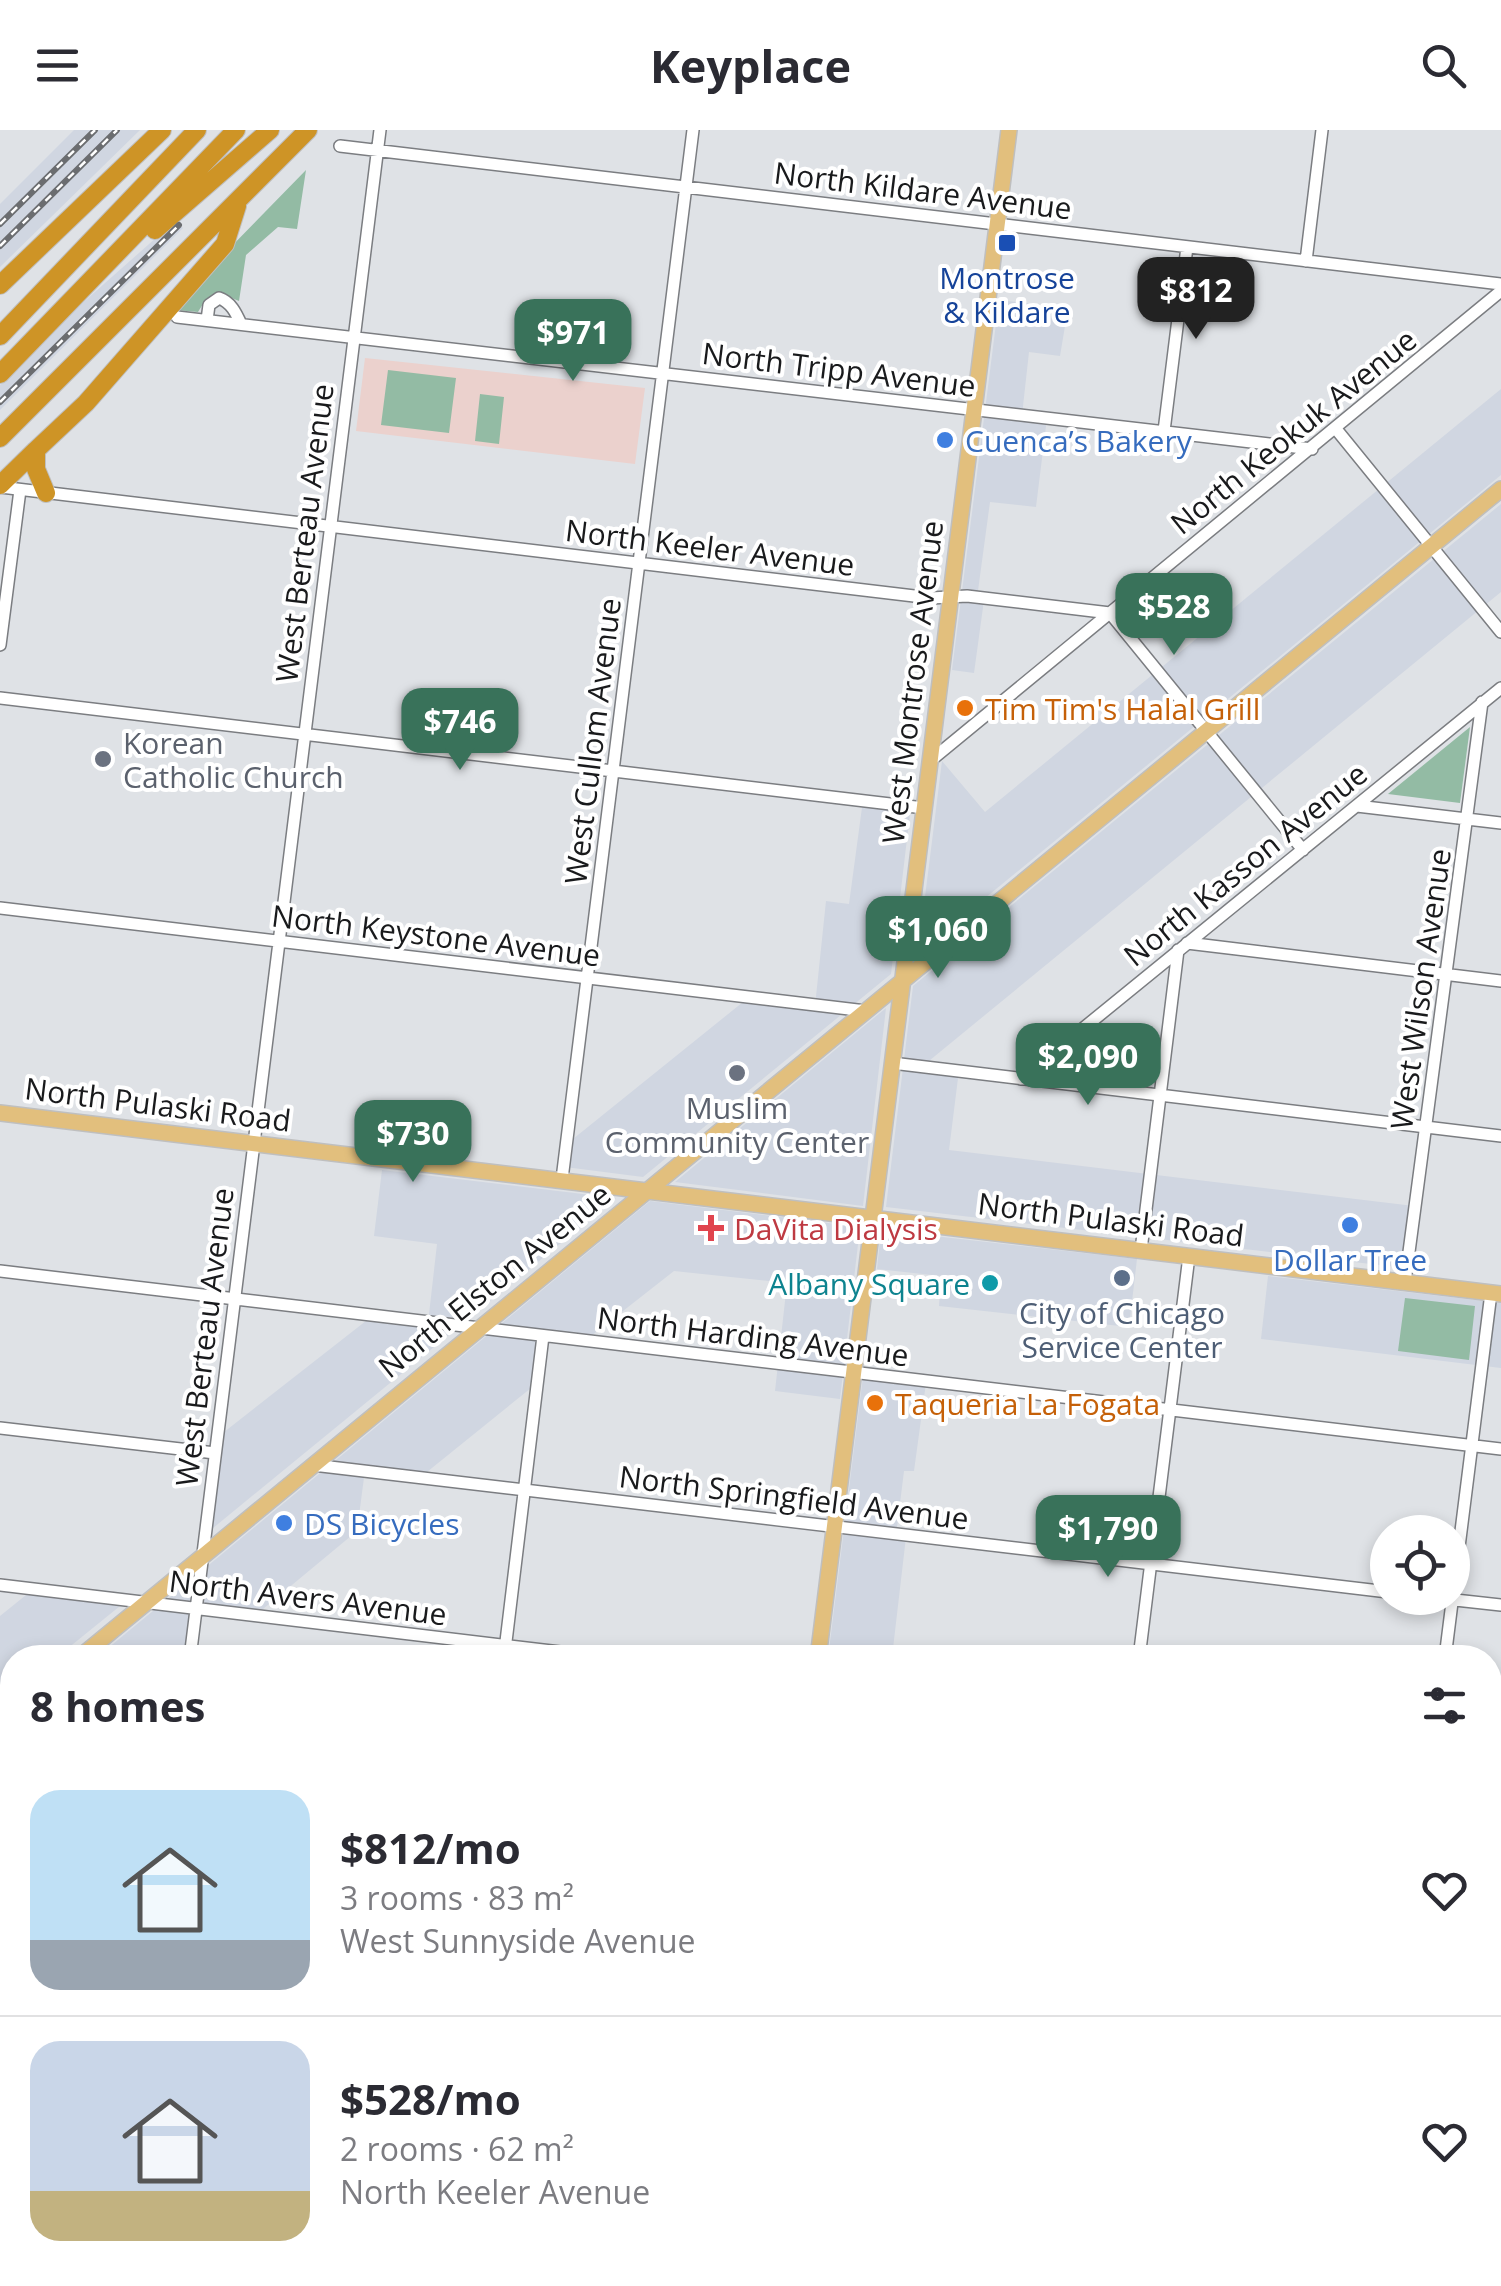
<!DOCTYPE html>
<html lang="en">
<head>
<meta charset="utf-8">
<style>
  body { margin:0; font-family:"Open Sans",sans-serif; background:#f2f2f3; color:#2b2b33; height:100vh; display:flex; flex-direction:column; font-size:38px; white-space:nowrap }
  * { box-sizing:border-box; margin:0 }
  p { font-size:32px; color:#7c7c81 }
  .icon { flex:none; width:55px; height:55px; fill:none; stroke:currentColor; stroke-width:2; stroke-linecap:round; stroke-linejoin:round }
  .map { position:relative; flex:1; overflow:hidden }
  .drawer { position:absolute; left:0px; top:1515px; width:1502px; height:642px; display:flex; flex-direction:column; background:#fff; border-radius:40px 40px 0 0; box-shadow:0 5px 15px #0003 }
  .drawer>* { flex:none }
  .buttons { position:absolute; left:1370px; top:1385px; display:grid; gap:20px }
  .buttons a { display:grid; place-items:center; width:100px; height:100px; border-radius:50%; background:#fff; box-shadow:0 5px 15px #0003; font-size:50px }
  .price { position:absolute; translate:-50% -85px; padding:0 22px; border-radius:20px; background:#39725a; color:#fff; font-size:32px; line-height:65px; filter:drop-shadow(0 2px 5px #0008) }
  .price::after { content:''; position:absolute; left:50%; top:60px; width:30px; height:22px; margin-left:-15px; background:inherit; clip-path:polygon(0 0,100% 0,50% 100%) }
  .price.selected { background:#222; color:#fff }
  ul { padding:0; list-style:none }
  li { display:flex; align-items:center; gap:30px; height:250px; padding:0 30px }
  li+li { border-top:2px solid #e1e1e2 }
  li span { display:grid; place-items:center; flex:none; width:280px; height:200px; border-radius:30px; color:#555 }
  li>.icon { margin-inline-start:auto }
  span .icon { width:120px; height:120px; fill:#fffc; stroke-width:1 }
  li b { font-size:42px }
  h2 { display:flex; justify-content:space-between; align-items:center; height:120px; padding:0 30px; font-size:42px }
  header { display:flex; justify-content:space-between; align-items:center; height:130px; padding:0 30px; background:#fff; font-size:45px; font-weight:700 }
  .map>svg:first-child { display:block }
  .built { fill:#d0d6e1 }
  .education { fill:#ebd1cd }
  .green { fill:#93bba4 }
  .lines { fill:none; stroke-linecap:round; stroke-linejoin:round }
  .minor-casing { stroke:#7b7d81; stroke-width:14 }
  .major-casing { stroke:#bfbfbf; stroke-width:18 }
  .highway-casing { stroke:#bfbfbf; stroke-width:20 }
  .minor { stroke:#fff; stroke-width:11 }
  .major { stroke:#e2bf7d; stroke-width:15 }
  .highway { stroke:#ce9426; stroke-width:18 }
  .rail-casing { stroke:#6b6d70; stroke-width:6 }
  .rail { stroke:#fff; stroke-width:2.5; stroke-dasharray:8; stroke-linecap:butt }
  .transit-dot { fill:#1a4fb4; stroke:#fff; stroke-width:4 }
  .shop-dot { fill:#3f7fe0; stroke:#fff; stroke-width:4 }
  .food-dot { fill:#e8710a; stroke:#fff; stroke-width:4 }
  .worship-dot { fill:#6b7280; stroke:#fff; stroke-width:4 }
  .health-dot { fill:#e0444e; stroke:#fff; stroke-width:4 }
  .service-dot { fill:#5c6f8a; stroke:#fff; stroke-width:4 }
  .culture-dot { fill:#0f9aa8; stroke:#fff; stroke-width:4 }
  .labels { text-anchor:middle; dominant-baseline:central; stroke-width:8; stroke-linejoin:round; paint-order:stroke }
  .street-label { font-size:30px; fill:#191a1c; stroke:#fff }
  .transit-label { font-size:30px; fill:#164399; stroke:#fff }
  .shop-label { font-size:30px; fill:#366cbe; stroke:#fff; text-anchor:start }
  .food-label { font-size:30px; fill:#c56008; stroke:#fff; text-anchor:start }
  .worship-label { font-size:30px; fill:#5b616d; stroke:#fff; text-anchor:start }
  .health-label { font-size:30px; fill:#be3a42; stroke:#fff; text-anchor:start }
  .culture-label { font-size:30px; fill:#0d838f; stroke:#fff; text-anchor:end }
  .service-label { font-size:30px; fill:#4e5e75; stroke:#fff }
</style>
</head>
<body>
<header><svg class="icon" aria-label="menu" viewBox="0 0 24 24"><path d="M4 6h16M4 12h16M4 18h16"/></svg>Keyplace<svg class="icon" aria-label="search" viewBox="0 0 24 24"><circle cx="10" cy="10" r="6"/><path d="M15 15l6 6"/></svg></header>
<div class="map">
<svg width="1501" height="2156" viewBox="0 0 1501 2156">
  <rect width="100%" height="100%" fill="#dfe2e6"/>
  <path class="built" d="M74,0H140L0,137V74Z
    M175,91L183,98L0,280V255L69,185Z
    M999,170L1068,178L1060,226L1029,222L1022,285L1047,288L1036,377L990,372L977,468L984,470L974,543L952,540Z
    M1501,259V345L918,823L942,631L985,682Z
    M1501,374V462L924,935L959,940L949,1020L1414,1076L1405,1138L886,1077L913,856Z
    M863,670L911,675L891,844L643,1047L565,1037L568,1013L748,868L815,876L826,771L849,774Z
    M886,878L863,1076L675,1052Z
    M382,1040L616,1068L207,1403L219,1306L371,1187L428,1193L437,1114L374,1106Z
    M650,1071L860,1097L840,1269L775,1261L787,1153L674,1141L586,1210L543,1205L536,1254L422,1346L365,1340L357,1401L257,1484L195,1477L188,1527L96,1528Z
    M881,1100L1137,1129L1129,1197L939,1176L941,1146L877,1139Z
    M1268,1146L1501,1173V1238L1261,1209Z
    M863,1246L926,1253L914,1341H904L896,1405L906,1407L892,1527L828,1528Z
    M31,1461L125,1472L57,1527L12,1528V1564L0,1574V1486Z
    M12,1596V1770L0,1768V1606Z"/>
  <path class="education" d="M365,228L645,258L635,334L356,301Z"/>
  <path class="green" d="M306,40L297,99L278,97L246,125L239,171L219,163L206,169L198,182L176,180L223,125Z
    M388,240L456,248L449,303L381,295Z
    M480,264L504,267L499,314L475,311Z
    M1470,597L1460,673L1388,664Z
    M1405,1168L1475,1176L1469,1230L1398,1221Z
    M1490,1985L1501,1987V2098L1490,2096Z"/>
  <g class="lines">
    <defs>
      <path id="minor" d="M340,16L1501,154
        M1306,131L1322,0
        M177,187L1312,319
        M207,190L209,175L219,168C231,172 236,183 241,194
        M1336,299L1501,502
        M1164,301L1187,117
        M0,357L931,468L967,466L1110,483L1303,720
        M0,515L20,360
        M0,568L924,678
        M930,631L1501,161
        M1357,676L1501,693
        M0,778L866,881
        M1187,813L1501,851
        M892,933L1501,1006
        M1021,949L1501,558
        M562,1049L693,0
        M1141,1120L1178,820
        M0,1141L1501,1319
        M1405,1152L1482,572
        M0,1298L215,1323
        M313,1335L1388,1462
        M0,1455L611,1528
        M1437,1468L1501,1475
        M190,1528L380,0
        M504,1528L543,1206
        M1139,1528L1189,1126
        M1445,1528L1491,1163
        M0,1612L12,1614
        M1490,1631L1501,1633
        M0,1771L12,1772
        M1490,1789L1501,1790
        M0,1927L12,1929
        M0,2084L12,2086
        M1490,2103L1501,2105
        M508,2145L600,2156
        M112,2156L114,2145
        M427,2156L428,2145
        M1054,2156L1055,2145
        M1367,2156L1368,2145"/>
      <path id="major" d="M0,983L1501,1164
        M79,1528L1501,359
        M818,1528L1009,0
        M0,1592L12,1582
        M740,2156L741,2145"/>
      <path id="highway" d="M155,100L270,0
        M0,155L162,0
        M0,206L197,0
        M0,244L236,0
        M0,308L308,0
        M0,355L36,320
        M46,363L36,339V320L86,273L225,114L237,76"/>
    </defs>
    <use href="#minor" class="minor-casing"/>
    <use href="#major" class="major-casing"/>
    <use href="#highway" class="highway-casing"/>
    <use href="#minor" class="minor"/>
    <use href="#major" class="major"/>
    <use href="#highway" class="highway"/>
    <defs>
      <path id="rail" d="M0,94L95,0
        M0,116L117,0
        M0,272L179,95"/>
    </defs>
    <use href="#rail" class="rail-casing"/>
    <use href="#rail" class="rail"/>
  </g>
  <rect class="transit-dot" x="997" y="103" width="20" height="20" rx="5"/>
  <g class="shop-dot">
    <circle cx="945" cy="310" r="10"/>
    <circle cx="1350" cy="1095" r="10"/>
    <circle cx="284" cy="1393" r="10"/>
  </g>
  <g class="food-dot">
    <circle cx="965" cy="578" r="10"/>
    <circle cx="875" cy="1273" r="10"/>
  </g>
  <g class="worship-dot">
    <circle cx="103" cy="629" r="10"/>
    <circle cx="737" cy="943" r="10"/>
  </g>
  <path class="health-dot" d="M706 1083h10v10h10v10h-10v10h-10v-10h-10v-10h10z"/>
  <circle class="service-dot" cx="1122" cy="1148" r="10"/>
  <circle class="culture-dot" cx="990" cy="1153" r="10"/>
  <g class="labels">
    <g class="street-label">
      <text transform="translate(923 60) rotate(7)">North Kildare Avenue</text>
      <text transform="translate(839 239) rotate(7)">North Tripp Avenue</text>
      <text transform="translate(1293 301) rotate(-39)">North Keokuk Avenue</text>
      <text transform="translate(304 403) rotate(-83)">West Berteau Avenue</text>
      <text transform="translate(710 417) rotate(7)">North Keeler Avenue</text>
      <text transform="translate(912 552) rotate(-83)">West Montrose Avenue</text>
      <text transform="translate(592 611) rotate(-83)">West Cullom Avenue</text>
      <text transform="translate(1245 734) rotate(-39)">North Kasson Avenue</text>
      <text transform="translate(436 805) rotate(7)">North Keystone Avenue</text>
      <text transform="translate(1420 859) rotate(-82)">West Wilson Avenue</text>
      <text transform="translate(158 974) rotate(7)">North Pulaski Road</text>
      <text transform="translate(1111 1089) rotate(7)">North Pulaski Road</text>
      <text transform="translate(494 1150) rotate(-39)">North Elston Avenue</text>
      <text transform="translate(753 1206) rotate(7)">North Harding Avenue</text>
      <text transform="translate(204 1207) rotate(-83)">West Berteau Avenue</text>
      <text transform="translate(794 1367) rotate(7)">North Springfield Avenue</text>
      <text transform="translate(308 1467) rotate(7)">North Avers Avenue</text>
    </g>
    <g class="transit-label">
      <text x="1007" y="147">Montrose<tspan x="1007" dy="34">&amp; Kildare</tspan></text>
    </g>
    <g class="shop-label">
      <text x="965" y="310">Cuenca’s Bakery</text>
      <text x="1350" y="1129" text-anchor="middle">Dollar Tree</text>
      <text x="304" y="1393">DS Bicycles</text>
    </g>
    <g class="food-label">
      <text x="985" y="578">Tim Tim's Halal Grill</text>
      <text x="895" y="1273">Taqueria La Fogata</text>
    </g>
    <g class="worship-label">
      <text x="123" y="612">Korean<tspan x="123" dy="34">Catholic Church</tspan></text>
      <text x="737" y="977" text-anchor="middle">Muslim<tspan x="737" dy="34">Community Center</tspan></text>
    </g>
    <g class="health-label">
      <text x="734" y="1098">DaVita Dialysis</text>
    </g>
    <g class="culture-label">
      <text x="970" y="1153">Albany Square</text>
    </g>
    <g class="service-label">
      <text x="1122" y="1182">City of Chicago<tspan x="1122" dy="34">Service Center</tspan></text>
    </g>
  </g>
</svg>
<div class="buttons">
<a><svg class="icon" aria-label="locate" viewBox="0 0 24 24"><circle cx="12" cy="12" r="6"/><path d="M12 2v4M12 18v4M2 12h4M18 12h4"/></svg></a>
</div>
<b class="price selected" style="left:1196px;top:212px">$812</b>
<b class="price" style="left:573px;top:254px">$971</b>
<b class="price" style="left:1174px;top:528px">$528</b>
<b class="price" style="left:460px;top:643px">$746</b>
<b class="price" style="left:938px;top:851px">$1,060</b>
<b class="price" style="left:1088px;top:978px">$2,090</b>
<b class="price" style="left:413px;top:1055px">$730</b>
<b class="price" style="left:1108px;top:1450px">$1,790</b>
<section class="drawer">
<h2>8 homes<svg class="icon" aria-label="filters" viewBox="0 0 24 24"><path d="M4 7h16M4 17h16"/><circle cx="9" cy="7" r="2"/><circle cx="15" cy="17" r="2"/></svg></h2>
<ul>
<li><span style="background:linear-gradient(#bfe0f5 75%,#9aa5b1 0)"><svg class="icon" aria-label="home" viewBox="0 0 24 24"><path d="M3 11l9-7 9 7M6 9v11h12V9"/></svg></span><div><b>$812/mo</b><p>3 rooms · 83 m²</p><p>West Sunnyside Avenue</p></div><svg class="icon" aria-label="heart" viewBox="0 0 24 24"><path d="M12 20l-8-8c-3-5 5-10 8-4 3-6 11-1 8 4z"/></svg></li>
<li><span style="background:linear-gradient(#c9d6e8 75%,#c2b280 0)"><svg class="icon" aria-label="home" viewBox="0 0 24 24"><path d="M3 11l9-7 9 7M6 9v11h12V9"/></svg></span><div><b>$528/mo</b><p>2 rooms · 62 m²</p><p>North Keeler Avenue</p></div><svg class="icon" aria-label="heart" viewBox="0 0 24 24"><path d="M12 20l-8-8c-3-5 5-10 8-4 3-6 11-1 8 4z"/></svg></li>
</ul>
</section>
</div>
</body>
</html>
